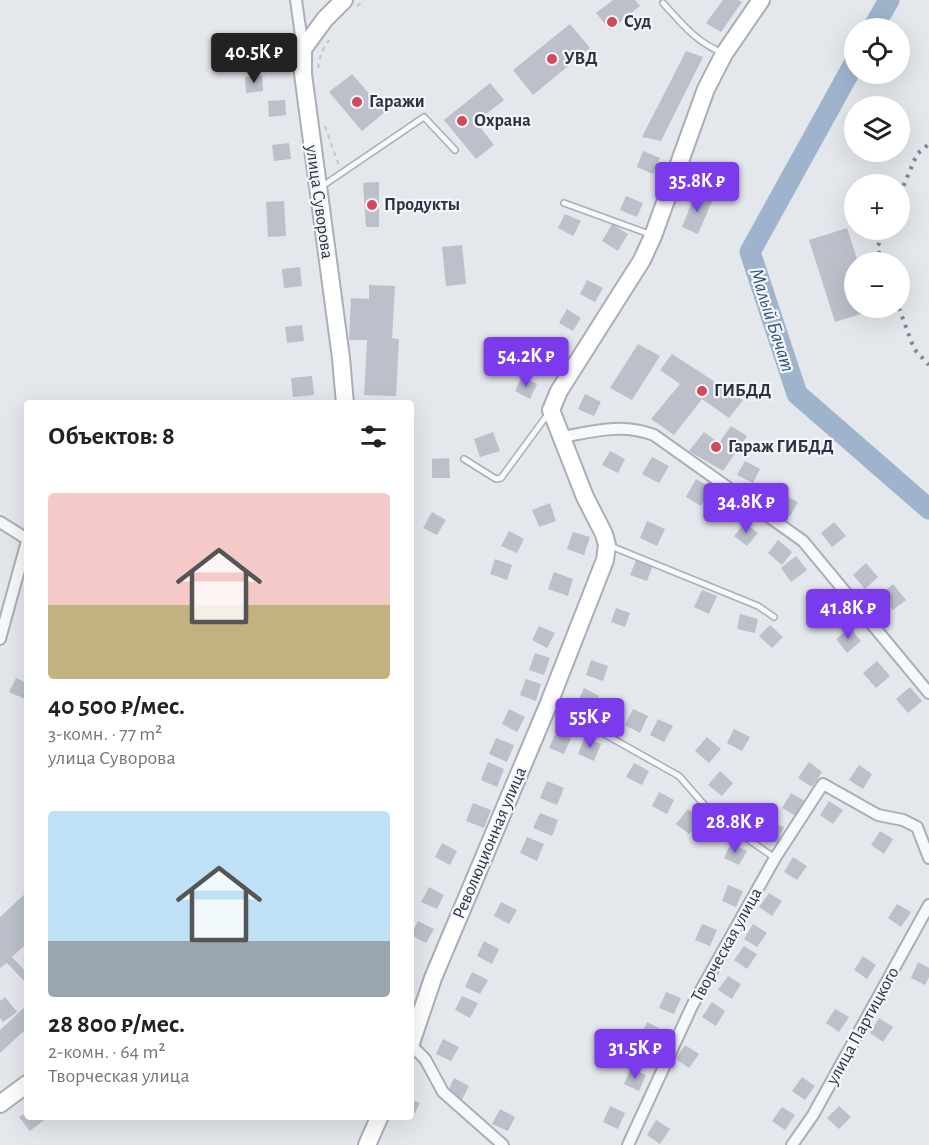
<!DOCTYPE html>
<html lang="ru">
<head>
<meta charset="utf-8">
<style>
  body { margin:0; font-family:"Alegreya Sans",sans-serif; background:#f2f2f2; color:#222; height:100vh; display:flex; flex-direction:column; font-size:22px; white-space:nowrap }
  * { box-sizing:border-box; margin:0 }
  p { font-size:20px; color:#767676 }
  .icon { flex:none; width:33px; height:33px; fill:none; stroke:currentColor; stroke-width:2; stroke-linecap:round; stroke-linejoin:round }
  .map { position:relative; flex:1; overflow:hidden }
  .panel { position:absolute; left:24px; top:400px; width:390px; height:720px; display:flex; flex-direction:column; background:#fff; border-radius:6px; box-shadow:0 6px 24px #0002 }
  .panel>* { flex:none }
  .fabs { position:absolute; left:844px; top:18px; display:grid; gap:12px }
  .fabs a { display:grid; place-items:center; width:66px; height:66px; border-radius:50%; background:#fff; box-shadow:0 6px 24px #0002; font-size:30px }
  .price { position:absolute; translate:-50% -51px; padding:0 14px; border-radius:6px; background:#7c3aed; color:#fff; font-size:20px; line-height:39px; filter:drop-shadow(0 2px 3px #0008) }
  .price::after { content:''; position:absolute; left:50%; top:36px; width:18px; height:14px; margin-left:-9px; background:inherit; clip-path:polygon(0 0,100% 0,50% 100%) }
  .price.current { background:#222; color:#fff }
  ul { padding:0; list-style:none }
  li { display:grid; align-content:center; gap:12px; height:318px; padding:0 24px }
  li span { display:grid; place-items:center; height:186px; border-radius:6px; color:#555 }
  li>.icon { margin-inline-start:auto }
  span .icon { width:108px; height:108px; fill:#fffc; stroke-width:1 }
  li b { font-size:26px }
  h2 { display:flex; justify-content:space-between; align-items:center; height:72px; padding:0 24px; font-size:26px }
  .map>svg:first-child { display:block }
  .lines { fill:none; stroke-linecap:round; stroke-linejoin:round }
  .river { stroke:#9fb4cc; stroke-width:21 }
  .building { fill:#bbc0ca }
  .lane-casing { stroke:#a9aeb7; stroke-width:8 }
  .street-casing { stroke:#a9aeb7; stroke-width:14 }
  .secondary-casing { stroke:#a9aeb7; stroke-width:20 }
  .path { stroke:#c2c5cb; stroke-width:2; stroke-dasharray:4.5 4.5; stroke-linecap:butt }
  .lane { stroke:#f7f8fa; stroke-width:5 }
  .street { stroke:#f7f8fa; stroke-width:10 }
  .secondary { stroke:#fff; stroke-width:16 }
  .rail { stroke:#7d8696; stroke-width:4; stroke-dasharray:3 6; stroke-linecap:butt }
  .poi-dot { fill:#d1495b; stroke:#f4f6f9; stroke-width:2 }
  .labels { text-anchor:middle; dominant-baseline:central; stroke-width:4.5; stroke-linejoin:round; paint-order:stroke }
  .poi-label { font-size:18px; font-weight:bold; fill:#2b3445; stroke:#f4f6f9; text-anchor:start }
  .street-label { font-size:18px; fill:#2b3445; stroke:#f4f6f9 }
  .water-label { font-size:20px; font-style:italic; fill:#34527a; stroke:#f4f6f9 }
</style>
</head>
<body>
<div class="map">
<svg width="929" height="1145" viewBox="0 0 929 1145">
  <rect width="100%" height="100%" fill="#e4e7ec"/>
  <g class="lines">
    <path class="river" d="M873,28L889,0
      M855,62L750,252L797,394L929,509"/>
  </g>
  <path class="building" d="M613,0H635L640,6L610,30L596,13Z
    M723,0H738L742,2L721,32L706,23Z
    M570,24L590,48L533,95L513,70Z
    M279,39L281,55L264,56L262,41Z
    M686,51L703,57L661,141L642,137Z
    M352,74L385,112L362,131L329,92Z
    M262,75L263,91L246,93L245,77Z
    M490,83L504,100L476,122L494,145L476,159L444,120Z
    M285,100L286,115L269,117L268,101Z
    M289,143L291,159L274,161L272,145Z
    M643,151L660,158L653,174L637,167Z
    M379,182V227H366L363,183Z
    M696,192L713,199L698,234L682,227Z
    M626,196L643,203L637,217L620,210Z
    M284,201L286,236L268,237L266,202Z
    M565,214L581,221L573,236L558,228Z
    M612,224L628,234L618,251L602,241Z
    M847,228L858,262H855V308H873V310L835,322L809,240Z
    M462,245L466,284L446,286L442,247Z
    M300,267L302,286L284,288L282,269Z
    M587,280L603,288L595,302L580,294Z
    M369,285L395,286L392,338L399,339L396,396L364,395L367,340H349L351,298L369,299Z
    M567,309L581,318L573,331L559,323Z
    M302,325L304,341L287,343L285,327Z
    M638,344L660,356L632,400L610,388Z
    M672,354L743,400L729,418L702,399L674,435L651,419L680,384L660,370Z
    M312,376L314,395L293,397L291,378Z
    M522,376L537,384L530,399L515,391Z
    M585,394L601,402L594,416L578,409Z
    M731,426L747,436L723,471L689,451L704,432L719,443Z
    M493,432L500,451L480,457L474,439Z
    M610,451L625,459L618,473L602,465Z
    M652,457L669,466L659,483L642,474Z
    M449,458L450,478H432V459Z
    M745,461L760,469L753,483L737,475Z
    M696,479L712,488L701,506L686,497Z
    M782,494L798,502L790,516L775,508Z
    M728,500L742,511L732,523L719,512Z
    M550,503L556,521L539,527L532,510Z
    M432,512L446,520L437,535L423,528Z
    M647,521L665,529L657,546L640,538Z
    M834,522L846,536L832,547L821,533Z
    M745,523L758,533L747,546L734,536Z
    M509,531L524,539L517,553L501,546Z
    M573,532L590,537L584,555L567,549Z
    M778,540L792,552L782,565L768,553Z
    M796,556L807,570L791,582L781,568Z
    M637,558L653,565L647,581L630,575Z
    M495,559L512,565L507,580L490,574Z
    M866,563L878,577L865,589L853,575Z
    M554,572L573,579L568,596L548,589Z
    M893,584L906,600L893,610L881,594Z
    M817,588L826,600L814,610L805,598Z
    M702,590L717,596L709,614L694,607Z
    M616,608L630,613L625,627L611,622Z
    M740,614L758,619L755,633L737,629Z
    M770,625L783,637L772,648L759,636Z
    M539,626L555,633L547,648L532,640Z
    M850,628L861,641L847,653L836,639Z
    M535,653L550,658L544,675L529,670Z
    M591,660L608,666L603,681L586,675Z
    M877,661L890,676L876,688L863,673Z
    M16,678L27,683L25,699L9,692Z
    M526,679L541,684L536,701L520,695Z
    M910,687L922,701L908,713L896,699Z
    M584,688L599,696L592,711L577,703Z
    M509,709L525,717L517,732L502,724Z
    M633,709L648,716L640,733L625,725Z
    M658,719L673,726L664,742L650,735Z
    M734,729L750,737L742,751L727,743Z
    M556,732L571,738L564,754L549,748Z
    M585,737L601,744L594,761L578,754Z
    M707,737L721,749L709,763L695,751Z
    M496,738L514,745L507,762L489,754Z
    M488,762L504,769L497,787L481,780Z
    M809,762L822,772L812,787L798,778Z
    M634,763L649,771L642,785L626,777Z
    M859,765L872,774L863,789L849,780Z
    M720,771L733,783L722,796L708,785Z
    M547,781L564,788L557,805L540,798Z
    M659,792L674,800L667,814L652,806Z
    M791,793L805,801L796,816L782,808Z
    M829,801L843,810L833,824L820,815Z
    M473,803L491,810L484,828L466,821Z
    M688,809L701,820L689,834L676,824Z
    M540,813L558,820L552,836L533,828Z
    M769,821L784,827L777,843L762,837Z
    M880,831L893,839L884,854L871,845Z
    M527,837L544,844L537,861L520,853Z
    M442,843L457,851L450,865L435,857Z
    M731,843L747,851L739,865L724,858Z
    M793,857L807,866L797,880L784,872Z
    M728,885L743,891L736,907L722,901Z
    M429,887L444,895L437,909L421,902Z
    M27,892V943L12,957L27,973V984L7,963L0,968V917Z
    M769,893L782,901L772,916L759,907Z
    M501,902L517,910L509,924L494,916Z
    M897,904L911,912L901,927L888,918Z
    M418,921L434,929L426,943L411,935Z
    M702,924L717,930L710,946L695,940Z
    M753,924L767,933L757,947L744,939Z
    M484,941L499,949L492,964L477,956Z
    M744,946L757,954L747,969L734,960Z
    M863,956L876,965L867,979L854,970Z
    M918,962L929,968V977L925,985L911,978Z
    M472,972L488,980L480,994L465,987Z
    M728,976L741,984L732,999L718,990Z
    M666,992L681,998L674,1014L659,1008Z
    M462,996L478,1003L470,1018L455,1010Z
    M5,997L17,1012L3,1022L0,1018V1001Z
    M712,1002L725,1011L716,1026L702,1017Z
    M27,1005V1028L0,1053V1030Z
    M835,1009L849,1017L839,1032L826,1023Z
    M879,1018L893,1027L883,1042L870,1033Z
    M647,1022L661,1029L655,1044L640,1038Z
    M443,1039L459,1047L451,1061L436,1054Z
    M685,1045L699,1054L689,1068L676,1059Z
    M631,1068L646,1075L639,1091L624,1084Z
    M802,1077L815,1086L805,1100L792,1091Z
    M454,1078L469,1086L462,1100L447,1093Z
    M411,1099L420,1103L413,1117H411Z
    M610,1106L625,1113L618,1129L603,1122Z
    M839,1106L851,1117L839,1129L827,1118Z
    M782,1107L795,1115L785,1130L772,1121Z
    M500,1109L515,1117L508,1131L492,1124Z
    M27,1112V1118H42L44,1120L30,1131L19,1117Z
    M656,1120L670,1129L660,1144L647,1135Z"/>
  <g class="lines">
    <defs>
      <path id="lane" d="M663,3C682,24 696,42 723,53
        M321,187L424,117L455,150
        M564,203L652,235
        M464,459L496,479L501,478L548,414
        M608,545L758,606L774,617
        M551,704L679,776L713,815L775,858"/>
      <path id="street" d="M296,0L303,49
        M562,437C595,431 622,423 654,435L803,541L929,693
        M0,522L27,539
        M0,639L27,541
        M411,1045L425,1059L443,1092L503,1145
        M628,1145L692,1006L775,858L823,784L878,815L903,820L917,827L929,858
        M792,1145L813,1115L929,905"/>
      <path id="secondary" d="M344,0L325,19L303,49V74L341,358L345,404
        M411,1043L433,978L549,703L605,560L607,545L604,534L585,497L551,410L559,391L642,260L653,236L706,89L724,54L761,0
        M0,1104L27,1084
        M367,1145L379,1118"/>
    </defs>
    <use href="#lane" class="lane-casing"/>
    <use href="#street" class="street-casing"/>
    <use href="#secondary" class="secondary-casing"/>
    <path class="path" d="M357,6L364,0
      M318,68L321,53L329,40
      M325,126L339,166"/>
    <use href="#lane" class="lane"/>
    <use href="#street" class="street"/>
    <use href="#secondary" class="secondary"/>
    <path class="rail" d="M900,194L917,154L929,144
      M883,262L877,248L885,230
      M899,308L914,349L929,365"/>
  </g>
  <g class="poi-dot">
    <circle cx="612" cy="22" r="6"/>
    <circle cx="552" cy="59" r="6"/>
    <circle cx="357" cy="102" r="6"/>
    <circle cx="462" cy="121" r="6"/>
    <circle cx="372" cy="205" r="6"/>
    <circle cx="702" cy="391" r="6"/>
    <circle cx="716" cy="447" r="6"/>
  </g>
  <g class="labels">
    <g class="poi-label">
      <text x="624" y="22">Суд</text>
      <text x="564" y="59">УВД</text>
      <text x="369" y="102">Гаражи</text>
      <text x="474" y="121">Охрана</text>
      <text x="384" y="205">Продукты</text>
      <text x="714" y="391">ГИБДД</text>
      <text x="728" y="447">Гараж ГИБДД</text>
    </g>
    <g class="street-label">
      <text transform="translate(319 202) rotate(82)">улица Суворова</text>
      <text transform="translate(490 843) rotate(-67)">Революционная улица</text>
      <text transform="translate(727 945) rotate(-61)">Творческая улица</text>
      <text transform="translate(863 1026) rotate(-61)">улица Партицкого</text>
    </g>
    <g class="water-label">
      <text transform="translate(772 320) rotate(72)">Малый Бачат</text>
    </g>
  </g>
</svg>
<div class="fabs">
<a><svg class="icon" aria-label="locate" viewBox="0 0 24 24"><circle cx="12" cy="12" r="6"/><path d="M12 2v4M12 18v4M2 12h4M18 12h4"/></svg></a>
<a><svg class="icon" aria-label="layers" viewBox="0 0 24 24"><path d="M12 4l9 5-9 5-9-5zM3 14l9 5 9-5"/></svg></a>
<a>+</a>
<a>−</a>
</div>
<b class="price current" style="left:254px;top:84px">40.5K ₽</b>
<b class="price" style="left:697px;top:213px">35.8K ₽</b>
<b class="price" style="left:526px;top:388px">54.2K ₽</b>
<b class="price" style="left:746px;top:534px">34.8K ₽</b>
<b class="price" style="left:848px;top:640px">41.8K ₽</b>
<b class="price" style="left:590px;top:749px">55K ₽</b>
<b class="price" style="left:735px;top:854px">28.8K ₽</b>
<b class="price" style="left:635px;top:1080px">31.5K ₽</b>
<section class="panel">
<h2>Объектов: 8<svg class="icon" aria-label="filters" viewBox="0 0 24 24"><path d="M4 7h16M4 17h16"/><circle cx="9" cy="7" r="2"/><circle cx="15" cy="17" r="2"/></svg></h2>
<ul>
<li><span style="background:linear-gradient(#f6c9c9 60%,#c2b280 0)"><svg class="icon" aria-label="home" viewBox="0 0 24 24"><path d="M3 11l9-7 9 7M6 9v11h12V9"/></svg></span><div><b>40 500 ₽/мес.</b><p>3-комн. · 77 m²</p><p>улица Суворова</p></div></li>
<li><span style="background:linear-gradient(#bfe0f5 70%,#9aa5b1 0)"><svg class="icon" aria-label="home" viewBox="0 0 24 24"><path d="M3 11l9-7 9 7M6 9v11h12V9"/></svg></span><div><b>28 800 ₽/мес.</b><p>2-комн. · 64 m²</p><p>Творческая улица</p></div></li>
</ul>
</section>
</div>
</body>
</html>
